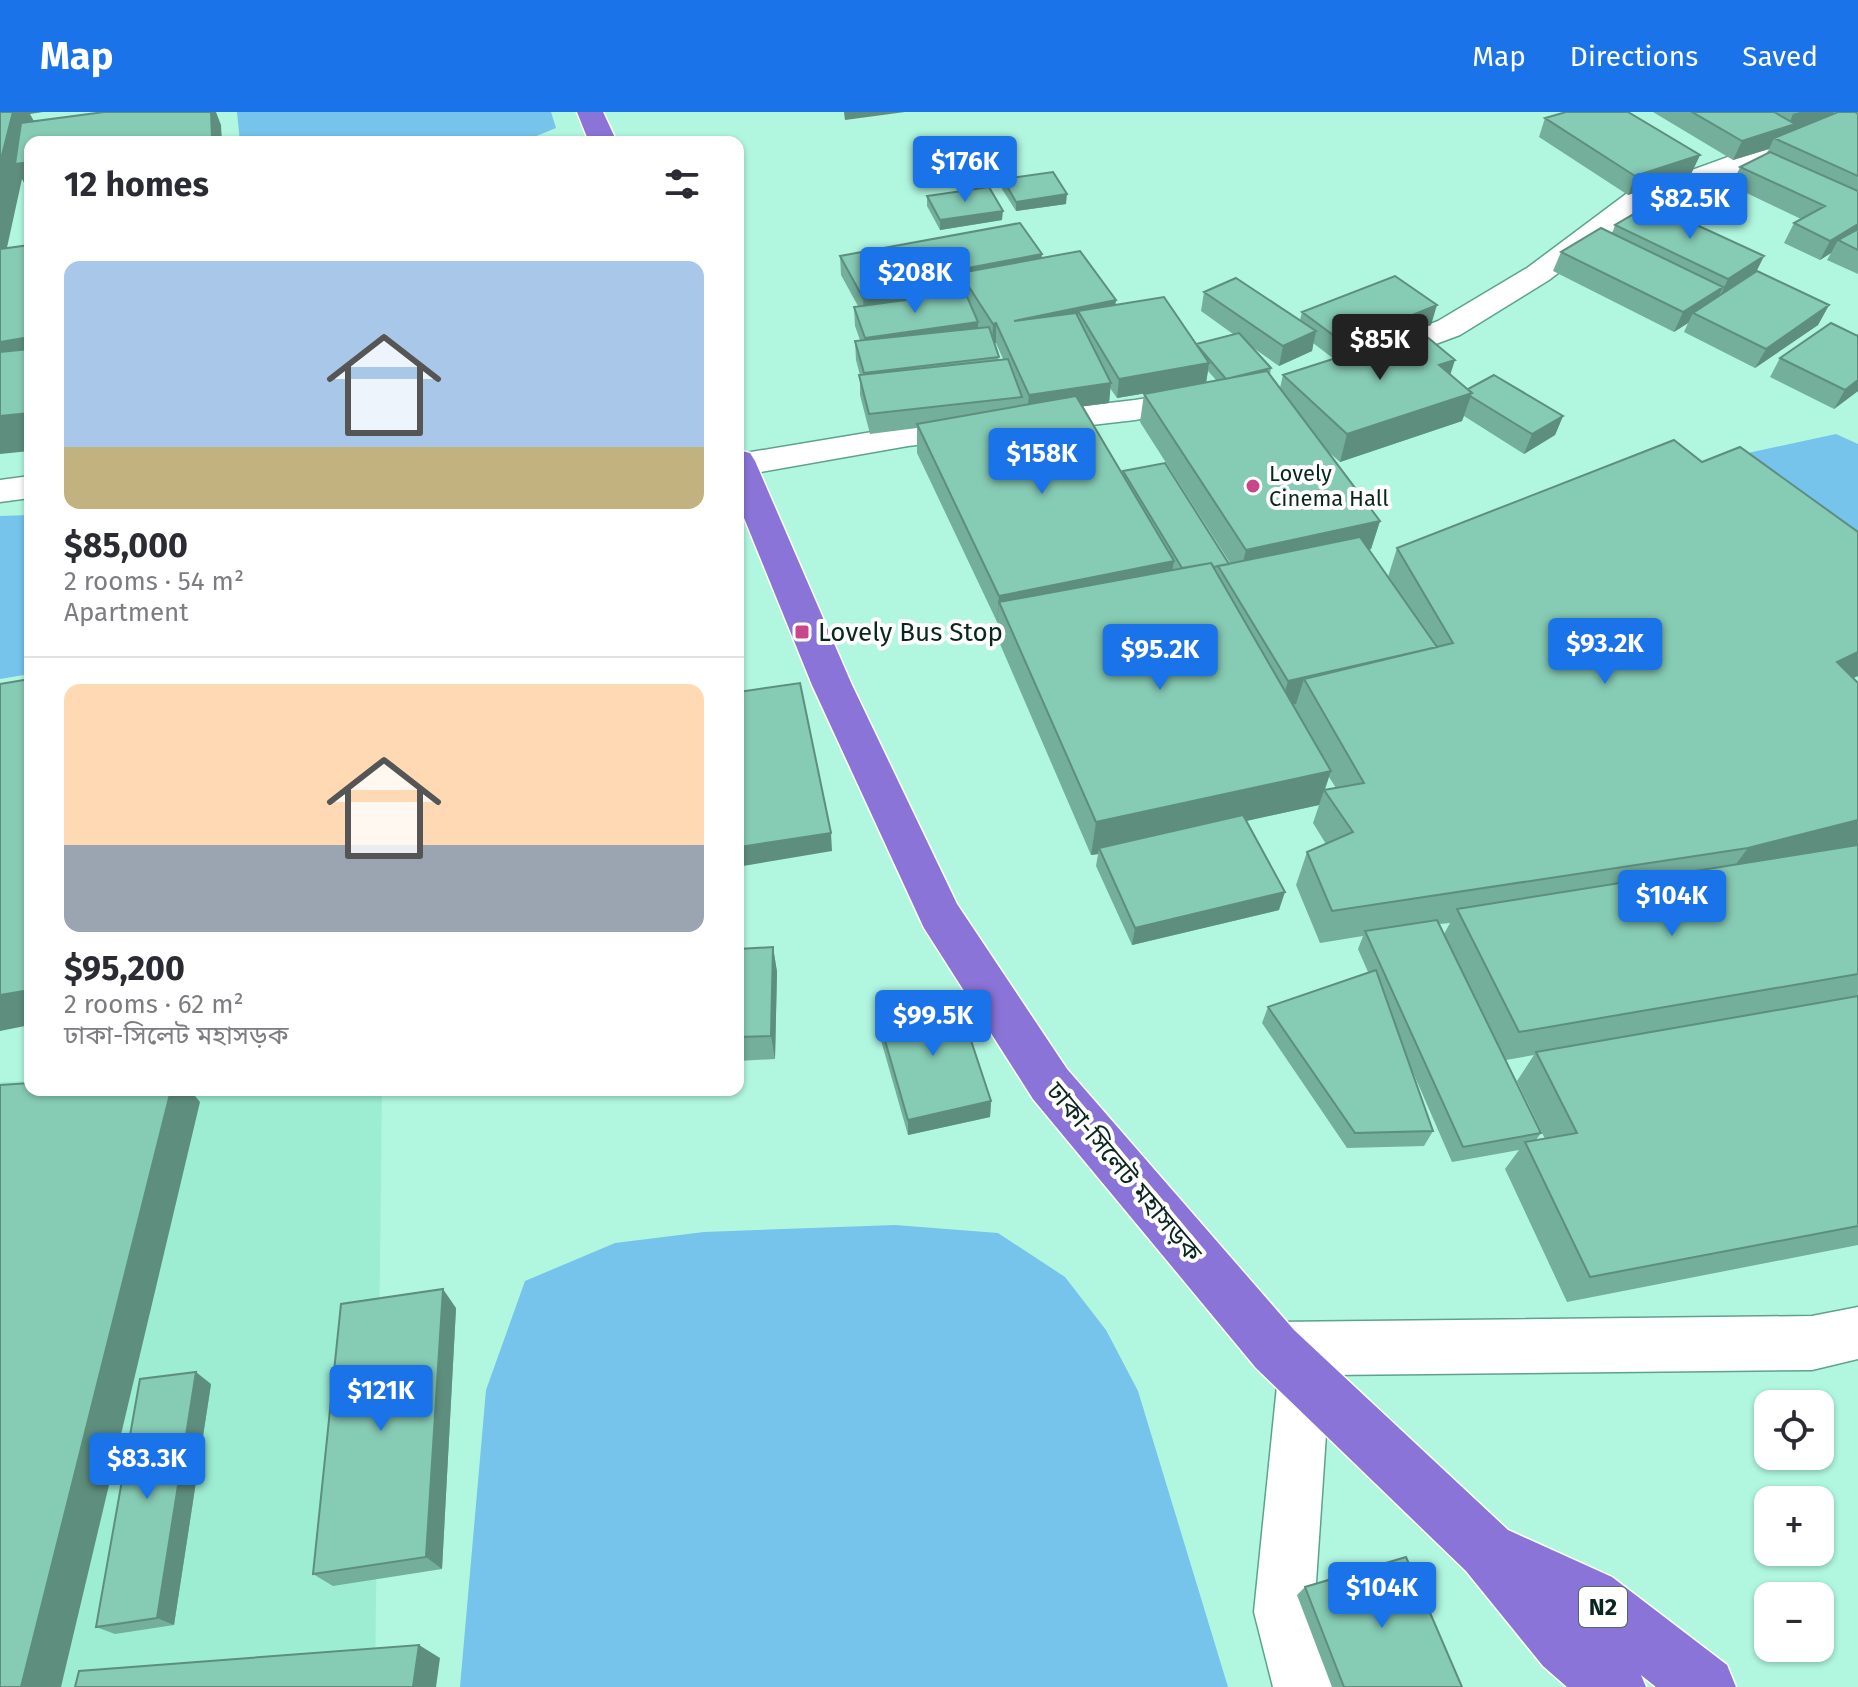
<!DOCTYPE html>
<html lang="en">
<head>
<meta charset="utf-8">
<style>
  body { margin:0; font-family:"Fira Sans","Noto Sans Bengali",sans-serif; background:#f7f7f7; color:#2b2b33; height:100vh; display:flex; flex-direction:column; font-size:30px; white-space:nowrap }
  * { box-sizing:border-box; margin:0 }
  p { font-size:26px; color:#7c7c81 }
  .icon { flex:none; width:44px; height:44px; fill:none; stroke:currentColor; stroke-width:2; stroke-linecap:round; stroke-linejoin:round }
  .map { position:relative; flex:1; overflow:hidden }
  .drawer { position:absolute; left:24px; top:24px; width:720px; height:960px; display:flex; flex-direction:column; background:#fff; border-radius:16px; box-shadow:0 2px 6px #0004 }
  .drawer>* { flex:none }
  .tools { position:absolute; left:1754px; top:1278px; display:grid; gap:16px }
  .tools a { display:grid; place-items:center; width:80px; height:80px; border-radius:16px; background:#fff; box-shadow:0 2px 6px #0004; font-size:40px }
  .price { position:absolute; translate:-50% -68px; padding:0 18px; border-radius:8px; background:#1a73e8; color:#fff; font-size:26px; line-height:52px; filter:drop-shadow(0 2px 4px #0008) }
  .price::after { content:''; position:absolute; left:50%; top:48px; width:24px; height:18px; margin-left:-12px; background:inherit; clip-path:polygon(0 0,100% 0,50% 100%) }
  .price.on { background:#222; color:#fff }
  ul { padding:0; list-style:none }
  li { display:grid; align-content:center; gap:16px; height:424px; padding:0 40px }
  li+li { border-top:2px solid #e1e1e2 }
  li span { display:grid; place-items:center; height:248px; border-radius:16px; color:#555 }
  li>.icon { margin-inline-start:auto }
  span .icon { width:144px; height:144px; fill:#fffc; stroke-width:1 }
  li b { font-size:34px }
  h2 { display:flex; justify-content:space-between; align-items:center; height:96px; padding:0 40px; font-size:34px }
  header { display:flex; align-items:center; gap:48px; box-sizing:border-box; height:112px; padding:0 40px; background:#1a73e8; color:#fff }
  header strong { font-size:38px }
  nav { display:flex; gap:44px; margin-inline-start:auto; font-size:28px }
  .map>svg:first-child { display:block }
  .built { fill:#9dedd3 }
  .water { fill:#76c3eb }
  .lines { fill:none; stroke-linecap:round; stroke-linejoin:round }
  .minor-casing { stroke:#5ea28d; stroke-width:3 }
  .highway-casing { stroke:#fff; stroke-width:3 }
  .minor { fill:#fff; fill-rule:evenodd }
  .highway { fill:#8a74d7; fill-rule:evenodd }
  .wall { fill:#73af9b; fill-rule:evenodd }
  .shaded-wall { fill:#5e8e7e }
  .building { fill:#86cbb4; stroke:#5e8e7e; stroke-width:2 }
  .poi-dot { fill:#ca468a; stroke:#fff; stroke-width:3 }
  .labels { text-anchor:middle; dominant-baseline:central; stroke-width:8; stroke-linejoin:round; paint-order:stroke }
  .far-poi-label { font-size:22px; fill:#09271f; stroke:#fff; text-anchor:start }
  .shield { fill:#fff; stroke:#536862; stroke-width:2 }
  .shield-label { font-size:24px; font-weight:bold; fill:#09271f }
  .poi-label { font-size:26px; fill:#09271f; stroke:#fff; text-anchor:start }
  .street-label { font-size:26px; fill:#09271f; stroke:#fff }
</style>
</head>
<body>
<header>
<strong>Map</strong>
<nav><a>Map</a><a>Directions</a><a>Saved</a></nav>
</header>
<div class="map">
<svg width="1858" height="1575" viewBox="0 0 1858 1575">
  <rect width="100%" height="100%" fill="#b1f7df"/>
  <path class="built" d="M30,969V978H382L375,1575H0V970Z"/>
  <path class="water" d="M237,0H551L556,16L522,30H240Z
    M1836,322L1858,332V467L1711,349Z
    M30,403V562L0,567V404Z
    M895,1113L998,1121L1065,1165L1106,1218L1138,1279L1228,1575H460L486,1278L525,1169L615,1131L704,1120Z"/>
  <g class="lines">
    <defs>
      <path id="minor" d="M1841,0H1858V12L1825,29L1646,94L1549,168L1460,223L1371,256L1360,253L1355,246L1360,239L1438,209L1527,156L1626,82L1805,17Z
        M1200,277L1212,280L1216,287L1212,294L1135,308L908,334L738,364L739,342L908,314L1135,288Z
        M30,364V386L0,390V368Z
        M1858,1195V1247L1812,1258L1330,1263L1314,1500L1335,1575H1273L1254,1500L1278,1264L1256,1256L1248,1237L1256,1218L1275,1210L1812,1204Z"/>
      <path id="highway" d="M577,0H603L617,30H589Z
        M738,338L750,341L755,349L852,573L957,792L1067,957L1294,1218L1508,1418L1612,1465L1727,1553L1736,1575H1656L1641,1563L1646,1575H1567L1543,1554L1466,1459L1256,1256L1033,987L924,816L812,573L738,391Z"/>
    </defs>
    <use href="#minor" class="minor-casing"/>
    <use href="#highway" class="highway-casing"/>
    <use href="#minor" class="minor"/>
    <use href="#highway" class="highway"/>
  </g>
  <path class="wall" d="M1653,0H1834L1833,2L1838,0H1858V162L1827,148L1831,141L1820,148L1784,131L1794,111L1801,107L1732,74L1740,55L1766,42L1769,37L1733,48Z
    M1545,6L1700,43L1691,62L1628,83L1539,25Z
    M1003,67L1066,92L1016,99L1002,77Z
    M927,84L1002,108L940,118L927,94Z
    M1615,113L1764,144L1756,160L1829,193L1818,213L1755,256L1684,220L1688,211L1674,220L1553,159L1561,140L1612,122Z
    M840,144L1041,146L1116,188L1115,193L1196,232L1233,222L1201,199L1204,180L1300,208L1302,200L1431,213L1396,227L1450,263L1468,277L1563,304L1555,323L1524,342L1464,304L1462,309L1340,350L1325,337L1380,409L1371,437L1368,438L1388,465L1397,436L1702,350L1858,420V564L1853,566L1858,571V1133L1567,1190L1505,1057L1519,1038L1452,1050L1412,958L1433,1019L1424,1034L1347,1036L1262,911L1268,895L1368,860L1358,837L1363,824L1320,831L1296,773L1307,740L1326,732L1313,711L1319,693L1246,709L1279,798L1132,833L1096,754L1098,742L1091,743L997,525L998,512L917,341V316L870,322L860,283V263L856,248L855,229L860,228L855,214L854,195L858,194L841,163ZM960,176V180L942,183V180ZM994,231H996L1003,247L999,248ZM1313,231L1334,247L1283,263L1280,276L1270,263L1271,256L1252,235L1279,254L1312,239ZM1208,259L1217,269L1144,282L1140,310L1230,451L1229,452L1123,359L1122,361L1083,294L1109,291L1110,276L1117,286L1206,271ZM1329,665L1336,676L1325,678ZM1450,811L1444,822L1439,812ZM1534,943L1517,969L1545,1027L1536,1028L1541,1021L1506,948Z
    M1858,222V279L1834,297L1770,265L1780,246Z
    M773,835L777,860L775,947L738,949V837Z
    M877,901L991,989L990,1005L908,1023L878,918Z
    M456,1196L442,1457L333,1474L313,1462Z
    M211,1272L174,1513L115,1522L96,1515Z
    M1305,1475L1462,1575H1332L1297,1483Z"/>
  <path class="shaded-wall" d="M0,0H43L30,2L35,11L30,50V80H29L22,67L6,140H0Z
    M211,0H216L221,13L222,30H179Z
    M844,0H905L845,8Z
    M1800,0H1834L1831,5L1774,26L1769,37L1733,48L1742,29L1788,15L1793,2Z
    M1700,43L1691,62L1628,83L1635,64Z
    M1067,82L1066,92L1016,99V90Z
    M1003,99L1002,108L940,118V108Z
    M1858,112V125L1838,128L1831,141L1820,148L1830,129Z
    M1042,142L1040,162L960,161V176L942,180V191L864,206L863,186L936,162Z
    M1764,144L1754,164L1719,186L1728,167Z
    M1723,175L1714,194L1693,201L1688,211L1674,220L1683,200Z
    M1116,188L1113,208L1078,199L1077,215L1014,209Z
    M1437,193L1431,213L1339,250L1344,231Z
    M1829,193L1818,213L1755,256L1766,237Z
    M978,210V230L865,245V226Z
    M996,211V231L992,232L993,212Z
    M1316,219L1312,239L1279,254L1283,234Z
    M30,225V256L0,260V230Z
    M1455,248L1446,276L1439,253Z
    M1209,251L1206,271L1117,286L1119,267Z
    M1858,268V279L1834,297L1845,278Z
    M1111,271L1109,291L1027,302L1029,283Z
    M1472,281L1462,309L1340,350L1347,322Z
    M30,301V339L0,342V304Z
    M1563,304L1555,323L1524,342L1532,322Z
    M1380,409L1371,437L1239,466L1246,438Z
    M1174,449L1169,477L999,490L997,512L999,484Z
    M1438,536L1304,567L1296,592L1280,596L1288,569Z
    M1858,540V564L1812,584L1837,550Z
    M1331,659L1319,693L1101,741L1099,736L1098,742L1091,743L1096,710Z
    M1858,708V734L1724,768L1748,736Z
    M831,721L832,739L743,754L740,735Z
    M1285,780L1279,798L1132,833L1135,816Z
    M773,835L777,860L775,947L771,924Z
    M30,878V913L0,919V883Z
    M171,978H190L200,990L61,1575H21Z
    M991,989L990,1005L908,1023V1008Z
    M443,1177L456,1196L442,1457L426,1445Z
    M196,1260L211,1272L174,1513L157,1506Z
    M419,1533L440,1546L436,1575H413Z"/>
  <path class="building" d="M0,0H13L0,51Z
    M104,0H211L212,26L179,30H30V50L15,52L21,11Z
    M1566,0H1628L1700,43L1635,64L1545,6Z
    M1692,0H1774L1795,12L1742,29Z
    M1838,0H1855L1858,2V64L1774,26Z
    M1770,40L1858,79V112L1830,129L1794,111L1825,94L1740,55Z
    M1053,60L1067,82L1016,90L1003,67Z
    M989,75L1003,99L940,108L927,84Z
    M1651,92L1764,144L1728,167L1615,113Z
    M1020,111L1042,142L936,162L942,172L863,186L840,144Z
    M1601,116L1723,175L1683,200L1561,140Z
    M1858,117V138L1838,128Z
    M30,133V225L0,230V137Z
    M1080,139L1116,188L1014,209L1076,201L1111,271L1029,283L996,211L993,212L960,161Z
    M1757,159L1829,193L1766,237L1693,201Z
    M1395,164L1437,193L1344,231L1302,200Z
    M1236,166L1316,219L1283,234L1204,180Z
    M965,180L978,210L865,226L854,195Z
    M1164,185L1209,251L1119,267L1078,199Z
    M1831,211L1858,224V268L1845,278L1780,246Z
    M989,215L999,245L864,261L855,229Z
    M1420,219L1455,248L1439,253L1472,281L1347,322L1283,263Z
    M1239,221L1271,256L1226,267L1196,232Z
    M30,237V301L0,304V240Z
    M1008,247L1022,285L869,302L859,263Z
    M1267,259L1380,409L1246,438L1144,282Z
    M1494,263L1563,304L1532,322L1470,284L1472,281L1468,277Z
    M1076,284L1174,449L999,484L917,312Z
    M1674,328L1702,350L1740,335L1858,420V540L1837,550L1858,571V708L1748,736L1332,799L1307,740L1353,720L1324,678L1364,671L1304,567L1453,531L1397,436Z
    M1165,351L1229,452L1214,455L1211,451L1182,456L1123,359Z
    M1360,425L1437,535L1288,569L1218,454Z
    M1211,451L1331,659L1096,710L999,490Z
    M30,567V878L0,883V572Z
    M800,571L831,721L740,735L738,726V580Z
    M1243,703L1285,780L1135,816L1099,736Z
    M1858,733V862L1519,920L1457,797Z
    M1437,808L1541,1021L1463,1035L1365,819Z
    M773,835L771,924L738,925V837Z
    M1376,858L1433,1019L1355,1021L1268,895Z
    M956,883L991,989L908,1008L877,901Z
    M1858,884V1114L1590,1165L1525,1030L1577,1021L1536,940Z
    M30,971V978H171L21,1575H0V973Z
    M443,1177L426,1445L313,1462L341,1192Z
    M196,1260L157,1506L96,1515L140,1267Z
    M1406,1445L1462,1575H1344L1305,1475Z
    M419,1533L413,1575H75L79,1559Z"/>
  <g class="poi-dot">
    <circle cx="1253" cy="374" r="8"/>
    <rect x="794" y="512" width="16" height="16" rx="4"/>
  </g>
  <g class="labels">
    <g class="far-poi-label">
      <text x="1269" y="361">Lovely<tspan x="1269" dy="25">Cinema Hall</tspan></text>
    </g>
    <rect class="shield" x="1579" y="1475" width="48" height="40" rx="6"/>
    <g class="shield-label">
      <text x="1603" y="1495">N2</text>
    </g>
    <g class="poi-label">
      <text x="818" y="520">Lovely Bus Stop</text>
    </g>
    <g class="street-label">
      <text transform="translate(1124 1060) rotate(50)">ঢাকা-সিলেট মহাসড়ক</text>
    </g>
  </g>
</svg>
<div class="tools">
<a><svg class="icon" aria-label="locate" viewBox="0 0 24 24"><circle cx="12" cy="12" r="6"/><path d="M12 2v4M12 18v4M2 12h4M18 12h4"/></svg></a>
<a>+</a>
<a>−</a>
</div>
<b class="price" style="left:965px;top:92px">$176K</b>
<b class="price" style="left:1690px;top:129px">$82.5K</b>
<b class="price" style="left:915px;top:203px">$208K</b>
<b class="price on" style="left:1380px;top:270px">$85K</b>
<b class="price" style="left:1042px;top:384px">$158K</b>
<b class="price" style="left:1605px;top:574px">$93.2K</b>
<b class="price" style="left:1160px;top:580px">$95.2K</b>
<b class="price" style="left:1672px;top:826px">$104K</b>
<b class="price" style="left:933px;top:946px">$99.5K</b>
<b class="price" style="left:381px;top:1321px">$121K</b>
<b class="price" style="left:147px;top:1389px">$83.3K</b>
<b class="price" style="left:1382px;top:1518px">$104K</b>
<section class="drawer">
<h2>12 homes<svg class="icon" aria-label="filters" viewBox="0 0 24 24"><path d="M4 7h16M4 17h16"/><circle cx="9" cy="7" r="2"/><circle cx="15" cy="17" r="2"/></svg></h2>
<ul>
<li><span style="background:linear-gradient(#a9c7e8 75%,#c2b280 0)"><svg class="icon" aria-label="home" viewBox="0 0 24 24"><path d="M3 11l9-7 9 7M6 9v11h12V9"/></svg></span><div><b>$85,000</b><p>2 rooms · 54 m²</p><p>Apartment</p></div></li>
<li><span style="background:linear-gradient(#ffd9b3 65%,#9aa5b1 0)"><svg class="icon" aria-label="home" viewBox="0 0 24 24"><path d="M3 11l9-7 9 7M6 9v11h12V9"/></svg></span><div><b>$95,200</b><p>2 rooms · 62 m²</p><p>ঢাকা-সিলেট মহাসড়ক</p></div></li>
</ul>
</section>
</div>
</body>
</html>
